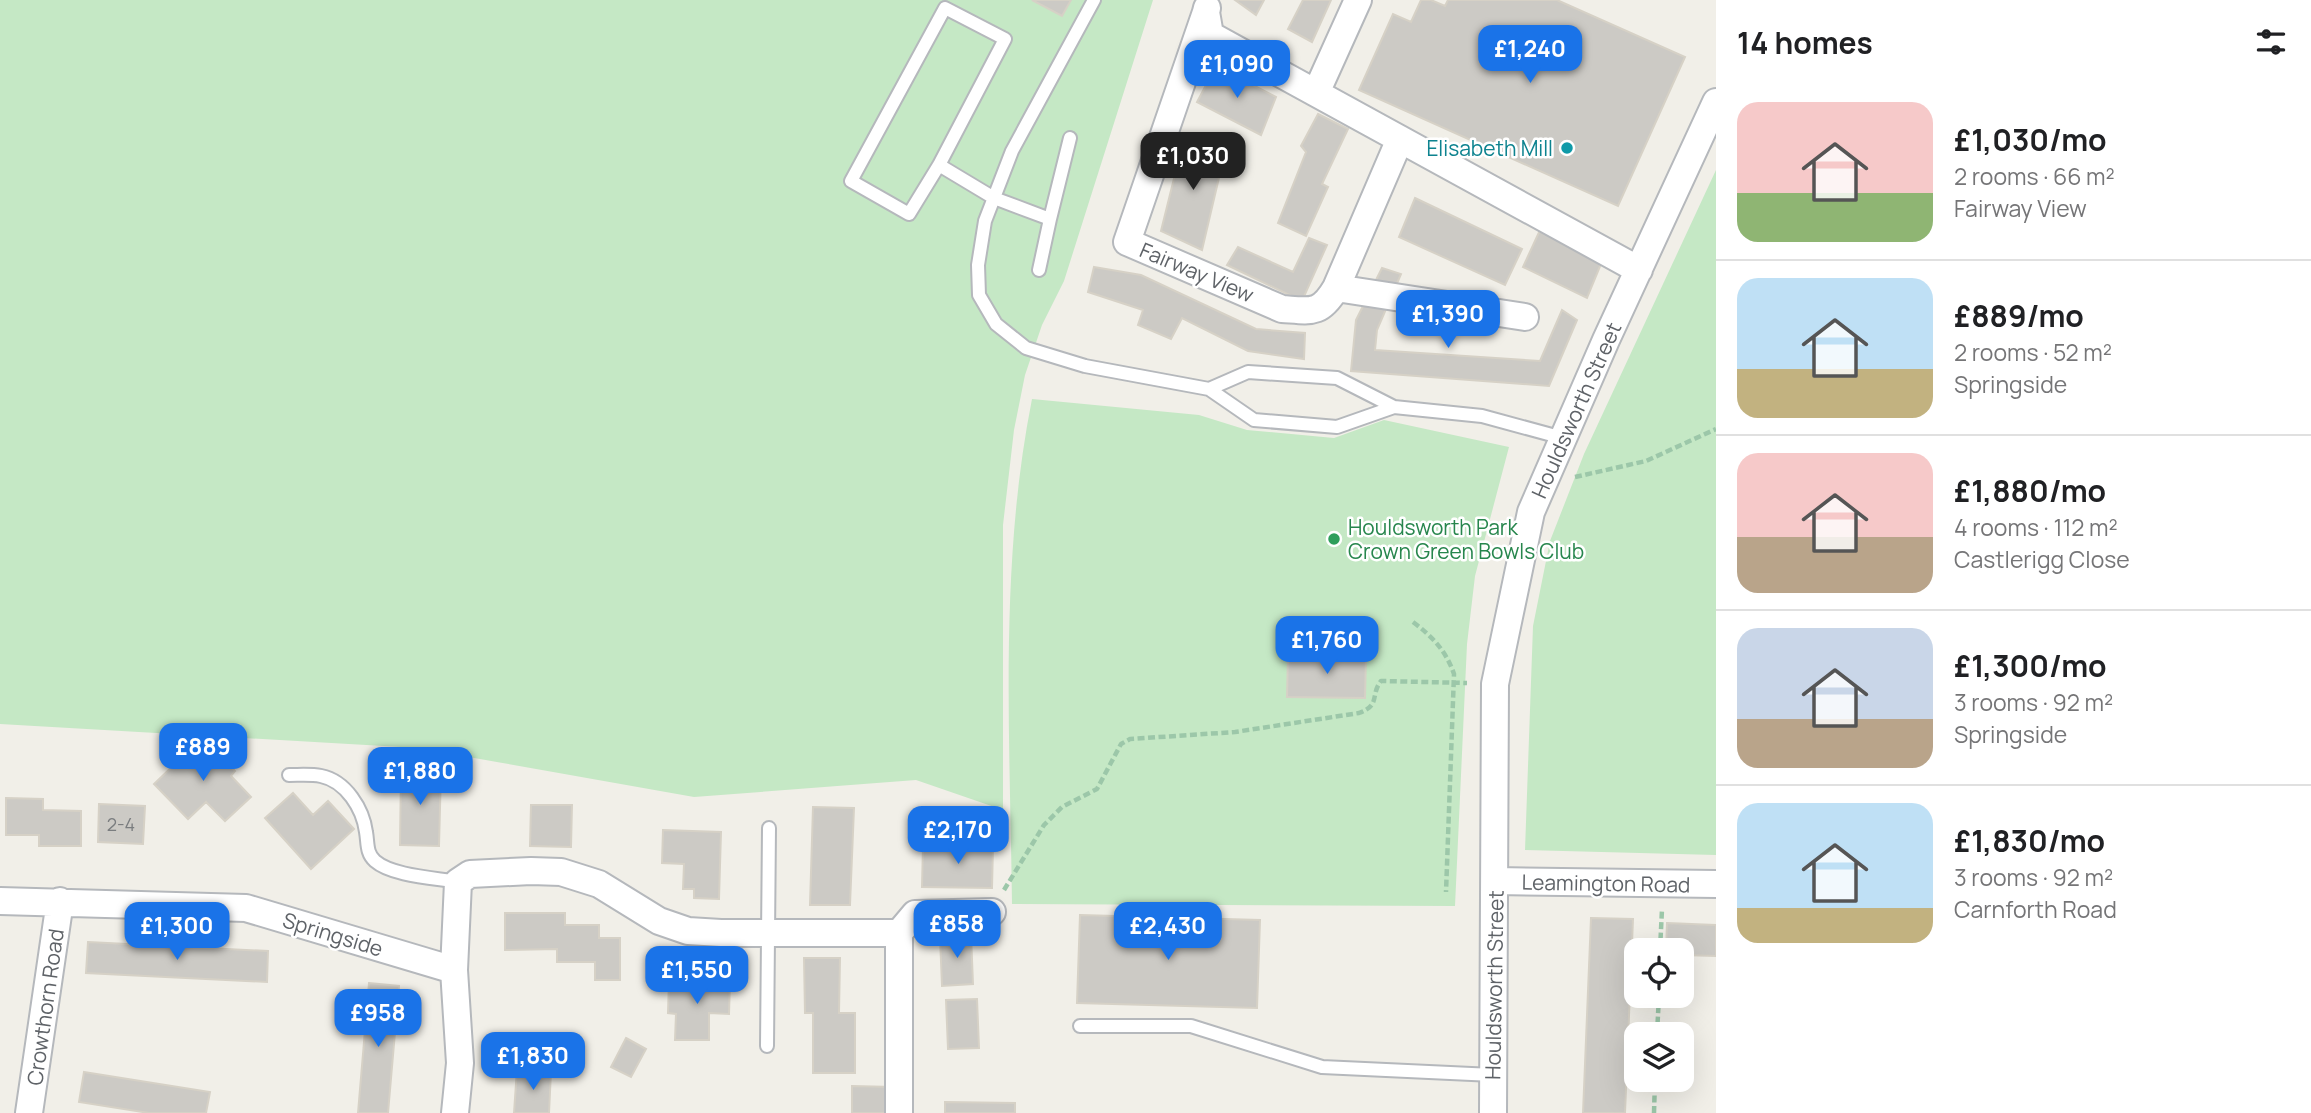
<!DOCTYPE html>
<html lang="en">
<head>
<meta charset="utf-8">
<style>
  body { margin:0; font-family:Manrope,sans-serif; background:#f2f2f2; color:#202124; height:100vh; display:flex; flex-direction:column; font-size:26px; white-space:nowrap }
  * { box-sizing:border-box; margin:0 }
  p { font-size:23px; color:#757577 }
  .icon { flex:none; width:38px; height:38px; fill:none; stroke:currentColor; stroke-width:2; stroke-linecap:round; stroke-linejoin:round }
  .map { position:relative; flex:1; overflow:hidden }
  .sheet { display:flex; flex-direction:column; background:#fff; width:595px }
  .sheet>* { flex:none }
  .controls { position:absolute; left:1624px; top:938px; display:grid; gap:14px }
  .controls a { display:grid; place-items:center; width:70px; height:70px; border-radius:14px; background:#fff; box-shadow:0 7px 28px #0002; font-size:35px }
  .price { position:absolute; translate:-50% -60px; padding:0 16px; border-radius:14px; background:#1a73e8; color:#fff; font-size:23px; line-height:46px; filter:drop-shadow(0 2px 4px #0008) }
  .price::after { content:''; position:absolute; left:50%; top:42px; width:21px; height:16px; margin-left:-10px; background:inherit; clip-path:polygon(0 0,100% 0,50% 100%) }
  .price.active { background:#222; color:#fff }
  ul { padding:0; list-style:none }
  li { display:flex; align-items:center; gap:21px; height:175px; padding:0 21px }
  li+li { border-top:2px solid #e0e0e0 }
  li span { display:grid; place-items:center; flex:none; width:196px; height:140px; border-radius:21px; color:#555 }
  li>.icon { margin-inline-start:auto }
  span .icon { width:84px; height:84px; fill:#fffc; stroke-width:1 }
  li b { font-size:30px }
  h2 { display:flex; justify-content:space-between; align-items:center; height:84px; padding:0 21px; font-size:30px }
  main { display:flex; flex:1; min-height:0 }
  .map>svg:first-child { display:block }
  .green { fill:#c5e8c5 }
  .building { fill:#cccac5; stroke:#d6d1c6; stroke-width:2 }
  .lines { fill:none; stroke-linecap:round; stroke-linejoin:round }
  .service-casing { stroke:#b5b8bc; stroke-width:16 }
  .minor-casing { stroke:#b5b8bc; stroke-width:30 }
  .path { stroke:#9cc7a9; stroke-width:4.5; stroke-dasharray:7 3.5; stroke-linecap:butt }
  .service { stroke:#fff; stroke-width:12 }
  .minor { stroke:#fff; stroke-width:26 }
  .culture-dot { fill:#0f9aa8; stroke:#fff; stroke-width:2.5 }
  .leisure-dot { fill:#2e9e5b; stroke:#fff; stroke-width:2.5 }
  .labels { text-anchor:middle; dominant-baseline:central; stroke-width:5; stroke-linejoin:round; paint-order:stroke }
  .number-label { font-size:18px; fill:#7a7d7f }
  .culture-label { font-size:21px; fill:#0d838f; stroke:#fff; text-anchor:end }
  .street-label { font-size:21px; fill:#5f6368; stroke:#fff }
  .leisure-label { font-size:21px; fill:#27864d; stroke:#fff; text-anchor:start }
</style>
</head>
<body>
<main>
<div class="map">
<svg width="1716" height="1113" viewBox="0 0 1716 1113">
  <rect width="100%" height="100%" fill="#f1efe8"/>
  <path class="green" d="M0,0H1153L1064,281L1042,325L1025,375L1014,430L1003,525V810L916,780L694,797L418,748L0,724Z
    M1716,170V855L1525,850L1533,626L1550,541L1584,454Z
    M1032,399L1199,415L1247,430L1334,438L1384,420L1509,447L1475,576L1467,644L1455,906L1012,904C1010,736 999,564 1032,399Z"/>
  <path class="building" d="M1032,0H1071L1062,16Z
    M1235,0H1264L1256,15Z
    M1303,0H1331L1312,42L1288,29Z
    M1421,0H1431L1445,6L1448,0H1557L1685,57L1618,206L1359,90L1393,14L1411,22Z
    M1216,66L1276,97L1261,135L1197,102Z
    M1318,114L1348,129L1322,184L1328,187L1306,236L1278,223L1306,152L1301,146Z
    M1189,134L1225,152L1202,250L1161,231L1181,150Z
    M1415,198L1522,249L1505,285L1399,237Z
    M1540,230L1603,259L1587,298L1523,267Z
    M1309,238L1327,245L1302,301L1227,265L1238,247L1293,272Z
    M1094,267L1141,275L1256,329L1305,333L1304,359L1248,351L1182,318L1171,339L1138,325L1143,310L1088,292Z
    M1382,268L1401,274L1377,330L1375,350L1540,361L1562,310L1577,320L1549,386L1351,371L1356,320Z
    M1288,655L1366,656L1365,698L1287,697Z
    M203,737L235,771L231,776L251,797L225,821L206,802L188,819L154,784Z
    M401,769L441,770L439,846L400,845Z
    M293,793L313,815L328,801L354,829L311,869L265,818Z
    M6,798L43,799V810L81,811V846H39V835H6Z
    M99,804L145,806L143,844L98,842Z
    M531,805H572L571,847L530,846Z
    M813,807L854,808L850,905H810Z
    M663,830L721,832L719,899L694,898V889H683L684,864L662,863Z
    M923,845L993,846L992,888L922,887Z
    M505,913H565V925H599V938H620V980H595V962H557V949L505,950Z
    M1080,915L1260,920L1257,1008L1077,1003Z
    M1591,918L1633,919L1625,1113H1583Z
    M1667,923L1716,925V956L1682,955V950H1666Z
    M971,935L973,984L942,986L940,937Z
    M88,942L268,951L267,982L86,973Z
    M804,958H840L839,1013H855V1073H813V1013H805Z
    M669,980L730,981L729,1014L709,1013V1040H675L676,1014L668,1013Z
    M369,983L399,986L388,1113H358Z
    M977,999L979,1048L948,1049L946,1000Z
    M626,1038L646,1049L631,1077L611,1067Z
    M517,1069L551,1071L549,1113H514Z
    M84,1072L210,1092L206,1113H149L79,1102Z
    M852,1086L893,1087L892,1113H852Z
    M945,1102L1015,1103V1113H945Z"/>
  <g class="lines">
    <defs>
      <path id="service" d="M1094,0L1012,151L985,221L978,265L979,295L996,324L1026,348L1085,366L1209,389L1254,420L1337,427L1394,407L1482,416L1563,438
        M945,8L1005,39L939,165L909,214L851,181Z
        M939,165L994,198L1050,219L1070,138
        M1039,270L1050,219
        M1209,389L1248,372L1337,378L1394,407
        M289,775C300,775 311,774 321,776C346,781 363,809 366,832C368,843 366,853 375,861C392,876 436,878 458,882
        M1080,1026H1191L1322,1067L1493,1075
        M767,1046L769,828"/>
      <path id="minor" d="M1207,8L1206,12L1210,35L1639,270
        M1206,12L1127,242L1282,309C1311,311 1320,315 1336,288L1400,139
        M1316,93L1358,0
        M1336,288L1525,317
        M1495,881L1716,884
        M0,901L246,908L454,970
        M899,933L915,914L992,912
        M29,1113L60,901
        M455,1113L460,1063L454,970L458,882L470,874L531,871L561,872L599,884L659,921L688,931L721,933H899V1113
        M1493,1113L1495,684L1531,512L1606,340L1716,102"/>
    </defs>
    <use href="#service" class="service-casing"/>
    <use href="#minor" class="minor-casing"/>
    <path class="path" d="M1575,477L1646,461L1716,429
      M1413,622C1433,637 1446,651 1454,674L1446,892
      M1004,890L1044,825L1062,807L1097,789L1121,744L1130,739L1235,732L1359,713C1381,705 1370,695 1381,681L1467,683
      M1660,950L1662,909
      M1657,1034L1659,996
      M1654,1113L1655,1080"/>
    <use href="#service" class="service"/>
    <use href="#minor" class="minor"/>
  </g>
  <circle class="culture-dot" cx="1567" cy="148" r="7"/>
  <circle class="leisure-dot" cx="1334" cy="539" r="7"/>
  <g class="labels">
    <g class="number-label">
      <text x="121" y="824">2-4</text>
    </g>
    <g class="culture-label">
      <text x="1553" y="148">Elisabeth Mill</text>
    </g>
    <g class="street-label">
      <text transform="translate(1197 272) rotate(23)">Fairway View</text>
      <text transform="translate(1576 410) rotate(-66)">Houldsworth Street</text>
      <text transform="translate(1606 883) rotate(1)">Leamington Road</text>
      <text transform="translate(333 934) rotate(17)">Springside</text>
      <text transform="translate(1494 985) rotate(-89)">Houldsworth Street</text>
      <text transform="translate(45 1007) rotate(-82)">Crowthorn Road</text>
    </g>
    <g class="leisure-label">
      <text x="1348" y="527">Houldsworth Park<tspan x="1348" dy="24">Crown Green Bowls Club</tspan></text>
    </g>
  </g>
</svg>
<div class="controls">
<a><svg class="icon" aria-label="locate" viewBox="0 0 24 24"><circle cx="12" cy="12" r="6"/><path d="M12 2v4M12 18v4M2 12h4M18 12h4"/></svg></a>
<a><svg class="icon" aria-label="layers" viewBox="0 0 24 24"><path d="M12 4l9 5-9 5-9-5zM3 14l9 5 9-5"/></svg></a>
</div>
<b class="price" style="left:1530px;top:85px">£1,240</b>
<b class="price" style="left:1237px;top:100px">£1,090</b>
<b class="price active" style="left:1193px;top:192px">£1,030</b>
<b class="price" style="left:1448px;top:350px">£1,390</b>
<b class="price" style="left:1327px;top:676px">£1,760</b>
<b class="price" style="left:203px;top:783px">£889</b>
<b class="price" style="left:420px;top:807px">£1,880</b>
<b class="price" style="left:958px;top:866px">£2,170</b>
<b class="price" style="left:957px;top:960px">£858</b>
<b class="price" style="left:177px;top:962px">£1,300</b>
<b class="price" style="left:1168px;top:962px">£2,430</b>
<b class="price" style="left:697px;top:1006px">£1,550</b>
<b class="price" style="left:378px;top:1049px">£958</b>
<b class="price" style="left:533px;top:1092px">£1,830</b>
</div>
<section class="sheet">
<h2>14 homes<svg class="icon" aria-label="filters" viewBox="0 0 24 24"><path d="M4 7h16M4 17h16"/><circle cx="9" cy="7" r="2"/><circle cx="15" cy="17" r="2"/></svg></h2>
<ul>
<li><span style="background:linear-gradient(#f6c9c9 65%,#8fb573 0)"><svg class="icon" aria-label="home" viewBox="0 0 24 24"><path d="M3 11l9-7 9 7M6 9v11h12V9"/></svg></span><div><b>£1,030/mo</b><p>2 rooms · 66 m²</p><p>Fairway View</p></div></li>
<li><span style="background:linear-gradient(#bfe0f5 65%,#c2b280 0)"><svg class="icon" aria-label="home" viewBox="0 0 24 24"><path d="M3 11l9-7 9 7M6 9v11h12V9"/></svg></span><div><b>£889/mo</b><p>2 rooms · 52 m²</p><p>Springside</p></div></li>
<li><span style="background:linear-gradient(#f6c9c9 60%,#b9a48a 0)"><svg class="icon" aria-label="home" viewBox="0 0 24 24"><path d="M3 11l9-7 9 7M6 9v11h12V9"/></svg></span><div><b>£1,880/mo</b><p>4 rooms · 112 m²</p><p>Castlerigg Close</p></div></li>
<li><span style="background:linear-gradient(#c9d6e8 65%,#b9a48a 0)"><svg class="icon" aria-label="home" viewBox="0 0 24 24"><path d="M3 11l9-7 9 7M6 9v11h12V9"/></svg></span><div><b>£1,300/mo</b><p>3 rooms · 92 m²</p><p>Springside</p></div></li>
<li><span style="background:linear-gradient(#bfe0f5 75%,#c2b280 0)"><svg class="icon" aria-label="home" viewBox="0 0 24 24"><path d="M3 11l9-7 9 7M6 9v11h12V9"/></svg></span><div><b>£1,830/mo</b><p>3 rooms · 92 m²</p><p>Carnforth Road</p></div></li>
</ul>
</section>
</main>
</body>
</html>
